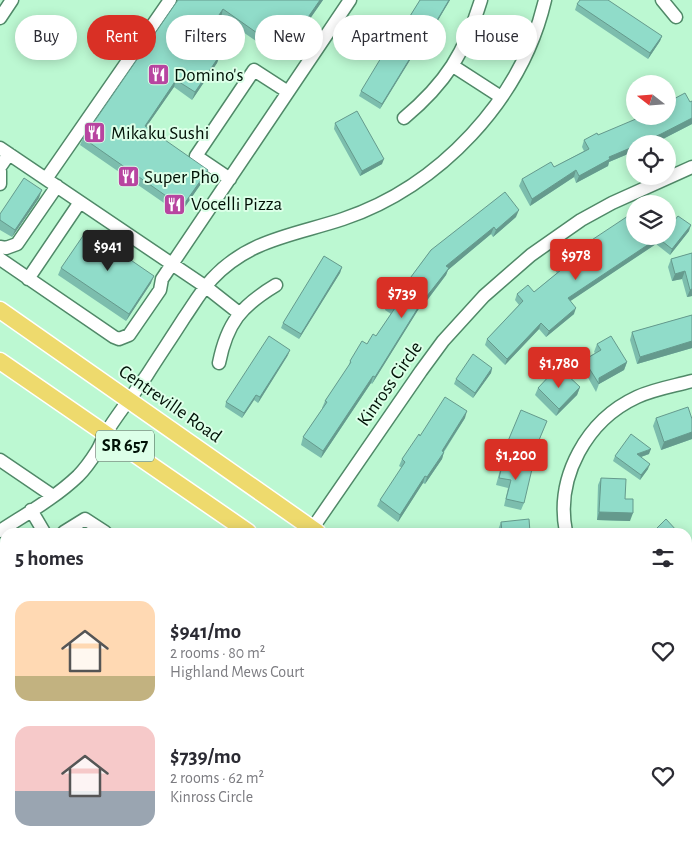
<!DOCTYPE html>
<html lang="en">
<head>
<meta charset="utf-8">
<style>
  body { margin:0; font-family:"Alegreya Sans",sans-serif; background:#f7f7f7; color:#2b2b33; height:100vh; display:flex; flex-direction:column; font-size:19px; white-space:nowrap }
  * { box-sizing:border-box; margin:0 }
  p { font-size:16px; color:#7c7c81 }
  .icon { flex:none; width:28px; height:28px; fill:none; stroke:currentColor; stroke-width:2; stroke-linecap:round; stroke-linejoin:round }
  .map { position:relative; flex:1; overflow:hidden }
  .details { position:absolute; left:0px; top:528px; width:692px; height:321px; display:flex; flex-direction:column; background:#fff; border-radius:15px 15px 0 0; box-shadow:0 2px 12px #0003 }
  .details>* { flex:none }
  .hud { position:absolute; left:15px; top:15px; width:662px; height:45px; display:flex; gap:10px }
  .needle { width:32px; rotate:287deg }
  .tools { position:absolute; left:626px; top:75px; display:grid; gap:10px }
  .tools a { display:grid; place-items:center; width:50px; height:50px; border-radius:50%; background:#fff; box-shadow:0 2px 12px #0003; font-size:25px }
  .price { position:absolute; translate:-50% -42px; padding:0 11px; border-radius:5px; background:#d93025; color:#fff; font-size:16px; line-height:32px; filter:drop-shadow(0 1px 2px #0008) }
  .price::after { content:''; position:absolute; left:50%; top:30px; width:15px; height:11px; margin-left:-8px; background:inherit; clip-path:polygon(0 0,100% 0,50% 100%) }
  .price.current { background:#222; color:#fff }
  ul { padding:0; list-style:none }
  li { display:flex; align-items:center; gap:15px; height:125px; padding:0 15px }
  li span { display:grid; place-items:center; flex:none; width:140px; height:100px; border-radius:15px; color:#555 }
  li>.icon { margin-inline-start:auto }
  span .icon { width:60px; height:60px; fill:#fffc; stroke-width:1 }
  li b { font-size:21px }
  h2 { display:flex; justify-content:space-between; align-items:center; height:60px; padding:0 15px; font-size:21px }
  .tag { padding:0 18px; border-radius:22px; background:#fff; box-shadow:0 2px 12px #0003; font-size:18px; line-height:45px }
  .tag.current { background:#d93025; color:#fff }
  .map>svg:first-child { display:block }
  .green { fill:#f3c5b7 }
  .lines { fill:none; stroke-linecap:round; stroke-linejoin:round }
  .minor-casing { stroke:#508968; stroke-width:15 }
  .major-casing { stroke:#fff; stroke-width:19 }
  .minor { stroke:#fff; stroke-width:12 }
  .major { stroke:#eeda6d; stroke-width:16 }
  .wall { fill:#7cbdad }
  .shaded-wall { fill:#659a8d }
  .building { fill:#90dcc9; stroke:#659a8d }
  .labels { text-anchor:middle; dominant-baseline:central; stroke-width:4; stroke-linejoin:round; paint-order:stroke }
  .shield { fill:#dcffe8; stroke:#42584a; stroke-width:1 }
  .shield-label { font-size:18px; font-weight:bold; fill:#001106 }
  .poi-label { font-size:19px; fill:#001106; stroke:#dcffe8; text-anchor:start }
  .street-label { font-size:19px; fill:#001106; stroke:#dcffe8 }
</style>
</head>
<body>
<div class="map">
<svg width="692" height="848" viewBox="0 0 692 848">
  <rect width="100%" height="100%" fill="#bcf8d2"/>
  <path class="green" d="M253,844H330L327,848H250Z"/>
  <g class="lines">
    <defs>
      <path id="minor" d="M662,0L676,17
        M0,18L12,0
        M453,66L501,97
        M404,118C446,83 465,52 481,0
        M0,148L206,287L239,313
        M0,167L9,154
        M0,171V184
        M46,179L170,0
        M230,179L196,156L254,70L288,92
        M0,247L6,248L17,244L57,186
        M0,259L114,337L119,339L129,335L160,290L162,279L350,0
        M28,279L80,202
        M219,363C227,323 241,306 276,285
        M0,460L53,496
        M31,510L44,532
        M312,529L421,371L443,341L484,296L531,255L581,220L612,203L692,167
        M0,531C26,514 55,498 78,476C85,469 92,459 97,451C101,445 102,439 106,433C118,413 134,394 147,375C159,356 172,337 184,318C193,305 201,291 212,279C249,239 295,235 343,219C439,187 522,99 545,0
        M64,532L85,519L105,532
        M566,532C555,477 587,420 637,397C654,389 674,386 692,381
        M0,779L5,776
        M88,844L92,848
        M168,844L174,848
        M576,844L582,848
        M43,848L46,844
        M185,848L187,844
        M380,848L382,844
        M457,848L460,844"/>
      <path id="major" d="M0,310L317,532
        M0,361L248,532
        M688,787L692,791
        M688,836L692,839"/>
    </defs>
    <use href="#minor" class="minor-casing"/>
    <use href="#major" class="major-casing"/>
    <use href="#minor" class="minor"/>
    <use href="#major" class="major"/>
  </g>
  <path class="wall" d="M178,0H323L282,59L221,17L203,43L220,55L217,63L192,100L174,87L146,127L205,178L180,214L80,145L83,138Z
    M420,0H450L421,49L418,47L380,109L359,96L361,91L392,45Z
    M577,4L662,36L660,41L648,59L575,10Z
    M692,101V124L659,141L635,144V151L609,162L608,166L576,183L574,177L530,206L519,186L522,179L554,167L584,151L582,147L584,140Z
    M335,123L382,164L360,176L334,129Z
    M39,198L12,237L0,230V214Z
    M516,217L493,237L491,234L448,270L446,275L425,303L423,302L372,384L371,383L321,458L301,445L303,437L323,408H322L325,401L348,368L350,361L367,344L376,336L391,314L385,310L387,303L399,293L431,250Z
    M689,231L670,255L656,244L570,301L574,314L546,337L539,329L505,365L485,345L487,339L519,305L515,300L517,294L534,292L557,273L554,269L557,263L635,236Z
    M692,253V296L687,297L682,279L672,281L668,267L671,259Z
    M342,267L340,273L299,339L281,328L283,323Z
    M61,268L151,283L126,321L58,275Z
    M692,315V348L637,364L630,340L632,332Z
    M597,344L627,362L624,370L599,384L596,392L582,367L584,360L595,353L594,352Z
    M288,355L258,403L254,400L242,418L225,407L226,402Z
    M492,368L491,373L473,398L454,384L456,379Z
    M558,378L580,387L577,395L556,416L535,395L538,388Z
    M465,418L444,452L442,459L425,484L423,483L398,522L377,506L380,500L402,468L399,466L402,459L420,436Z
    M656,418L692,419V439L661,450L653,426Z
    M544,428L531,460L505,448L508,441Z
    M649,454L641,457L648,469L640,480L613,461L615,456Z
    M503,462L524,503L521,510L504,506L508,488L496,485L500,470Z
    M601,478L625,499L630,521L597,520L598,485Z
    M501,522L530,532H499L498,530Z
    M102,844H150L154,848H106Z
    M220,844H233L230,848H226Z"/>
  <path class="shaded-wall" d="M320,0H323L282,59L284,52Z
    M449,0H450L421,49L423,44Z
    M223,9L221,17L198,49L201,42Z
    M662,36L660,41L648,59L650,53Z
    M420,42L418,47L380,109L382,104Z
    M220,55L217,63L192,100L195,92Z
    M176,80L174,87L142,133L145,126Z
    M692,118V124L659,141L653,144H639Z
    M635,146V151L609,162L608,166L576,183L579,176L609,157Z
    M384,159L382,164L360,176L362,171Z
    M208,170L205,178L180,214L182,207Z
    M576,170L574,177L530,206L532,199Z
    M42,190L39,198L12,237L15,230Z
    M519,210L516,217L493,237L496,230Z
    M691,225L689,231L670,255L672,249Z
    M494,227L491,234L448,270L446,275L425,303L427,296L446,266Z
    M658,238L656,244L566,304L568,298Z
    M342,267L340,273L299,339L301,334Z
    M685,271L682,279L672,281L675,274Z
    M154,276L151,283L126,321L129,314Z
    M692,289V296L687,297L690,290Z
    M426,295L423,302L372,384L375,377Z
    M576,308L574,314L546,337L549,331Z
    M541,323L539,329L505,365L507,359Z
    M692,341V348L637,364L640,357Z
    M290,350L288,355L258,403L260,397Z
    M627,362L624,370L599,384V378Z
    M492,368L491,373L473,398L475,393Z
    M373,376L371,383L321,458L323,451Z
    M580,387L577,395L556,416L559,409Z
    M256,395L254,400L242,418L244,413Z
    M467,411L465,418L440,457L442,451Z
    M692,432V439L661,450L664,442Z
    M651,449L649,454L635,459L637,454Z
    M444,452L442,459L425,484L427,477Z
    M650,464L648,469L640,480L641,475Z
    M425,476L423,483L398,522L400,515Z
    M599,512L633,513L630,521L597,520Z
    M688,605H692V613H688Z
    M692,645V651L688,654V649Z
    M5,733V741L0,744V737Z
    M442,844H446L443,848H439Z"/>
  <path class="building" d="M178,0H320L284,52L223,9L201,42L220,55L195,92L176,80L145,126L208,170L182,207L83,138Z
    M420,0H449L423,44L420,42L382,104L361,91L390,43L392,45Z
    M580,0H608L662,36L650,53L577,4Z
    M685,93L690,102L692,101V118L661,134L639,144H635V146L609,157L610,159L579,176L576,170L532,199L522,179L551,162L554,167L589,149L584,140L597,133L598,135L643,116H668V102Z
    M357,111L384,159L362,171L335,123Z
    M24,178L42,190L15,230L0,220V214Z
    M505,192L519,210L496,230L494,227L446,266L449,268L427,296L426,295L375,377L373,376L323,451L303,437L327,402L325,401L351,362L350,361L362,341L367,344L373,334L376,336L395,308L387,303L395,291L399,293L431,250Z
    M631,214L635,219V236H668V216L674,221L678,216L691,225L672,249L658,238L568,298L576,308L549,331L541,323L507,359L487,339L523,301L517,294L528,285L534,292L561,270L557,263Z
    M87,230L154,276L129,314L61,268Z
    M692,253V289L690,290L685,271L675,274L671,259Z
    M324,256L342,267L301,334L283,323Z
    M692,315V341L640,357L632,332Z
    M269,336L290,350L260,397L256,395L244,413L226,402Z
    M611,336L627,362L599,378V384L584,360L601,350L597,344Z
    M473,354L492,368L475,393L456,379Z
    M564,372L580,387L559,409L538,388L552,373L558,378Z
    M445,397L467,411L442,451L444,452L427,477L425,476L400,515L380,500L405,462L402,459L419,434L420,436Z
    M688,407L692,419V432L664,442L656,418Z
    M521,410L547,421L534,452L508,441Z
    M631,434L651,449L637,454L650,464L641,475L615,456Z
    M503,462L532,469L524,503L506,499L511,480L499,478Z
    M601,478L626,479L625,499H633V513L599,512Z
    M529,519L530,532H502L501,522Z
    M666,519L677,531L676,532H653Z
    M688,570H692V605H688Z
    M688,624L692,630V645L688,649Z
    M5,636V733L0,737V640Z
    M66,844H68L80,848H65Z
    M112,844H150L154,848H115Z
    M335,844H365L368,846L367,848H332Z
    M405,844H442L439,848H402Z
    M480,844H561L567,848H477Z"/>
  <defs>
    <symbol id="restaurant-square" viewBox="-11 -11 22 22"><rect x="-9" y="-9" width="18" height="18" rx="4" fill="#b845a0" stroke="#dcffe8"/><path d="M-5-6h1v4h1v-4h1v4h1v-4h1v5L-1.5 .5V6h-2V.5L-5-1ZM5-6V6H3V1.5H1.5Q1.5-4 5-6Z" fill="#fff"/></symbol>
  </defs>
  <g fill-rule="evenodd">
    <use href="#restaurant-square" x="146" y="62" width="25" height="25"/>
    <use href="#restaurant-square" x="82" y="120" width="25" height="25"/>
    <use href="#restaurant-square" x="116" y="164" width="25" height="25"/>
    <use href="#restaurant-square" x="162" y="192" width="25" height="25"/>
  </g>
  <g class="labels">
    <rect class="shield" x="96" y="430.5" width="58" height="31" rx="4"/>
    <g class="shield-label">
      <text x="125" y="446">SR 657</text>
    </g>
    <g class="poi-label">
      <text x="174" y="75">Domino's</text>
      <text x="111" y="133">Mikaku Sushi</text>
      <text x="144" y="177">Super Pho</text>
      <text x="191" y="204">Vocelli Pizza</text>
    </g>
    <g class="street-label">
      <text transform="translate(390 384) rotate(-55)">Kinross Circle</text>
      <text transform="translate(170 404) rotate(35)">Centreville Road</text>
    </g>
  </g>
</svg>
<div class="tools">
<a><svg class="needle" viewBox="-14 -14 28 28"><path d="M0-13l5 13h-10z" fill="#e53935"/><path d="M0 13l5-13h-10z" fill="#7c7c81"/></svg></a>
<a><svg class="icon" aria-label="locate" viewBox="0 0 24 24"><circle cx="12" cy="12" r="6"/><path d="M12 2v4M12 18v4M2 12h4M18 12h4"/></svg></a>
<a><svg class="icon" aria-label="layers" viewBox="0 0 24 24"><path d="M12 4l9 5-9 5-9-5zM3 14l9 5 9-5"/></svg></a>
</div>
<b class="price current" style="left:108px;top:272px">$941</b>
<b class="price" style="left:576px;top:281px">$978</b>
<b class="price" style="left:402px;top:319px">$739</b>
<b class="price" style="left:559px;top:389px">$1,780</b>
<b class="price" style="left:516px;top:481px">$1,200</b>
<div class="hud">
<a class="tag">Buy</a>
<a class="tag current">Rent</a>
<a class="tag">Filters</a>
<a class="tag">New</a>
<a class="tag">Apartment</a>
<a class="tag">House</a>
</div>
<section class="details">
<h2>5 homes<svg class="icon" aria-label="filters" viewBox="0 0 24 24"><path d="M4 7h16M4 17h16"/><circle cx="9" cy="7" r="2"/><circle cx="15" cy="17" r="2"/></svg></h2>
<ul>
<li><span style="background:linear-gradient(#ffd9b3 75%,#c2b280 0)"><svg class="icon" aria-label="home" viewBox="0 0 24 24"><path d="M3 11l9-7 9 7M6 9v11h12V9"/></svg></span><div><b>$941/mo</b><p>2 rooms · 80 m²</p><p>Highland Mews Court</p></div><svg class="icon" aria-label="heart" viewBox="0 0 24 24"><path d="M12 20l-8-8c-3-5 5-10 8-4 3-6 11-1 8 4z"/></svg></li>
<li><span style="background:linear-gradient(#f6c9c9 65%,#9aa5b1 0)"><svg class="icon" aria-label="home" viewBox="0 0 24 24"><path d="M3 11l9-7 9 7M6 9v11h12V9"/></svg></span><div><b>$739/mo</b><p>2 rooms · 62 m²</p><p>Kinross Circle</p></div><svg class="icon" aria-label="heart" viewBox="0 0 24 24"><path d="M12 20l-8-8c-3-5 5-10 8-4 3-6 11-1 8 4z"/></svg></li>
</ul>
</section>
</div>
</body>
</html>
